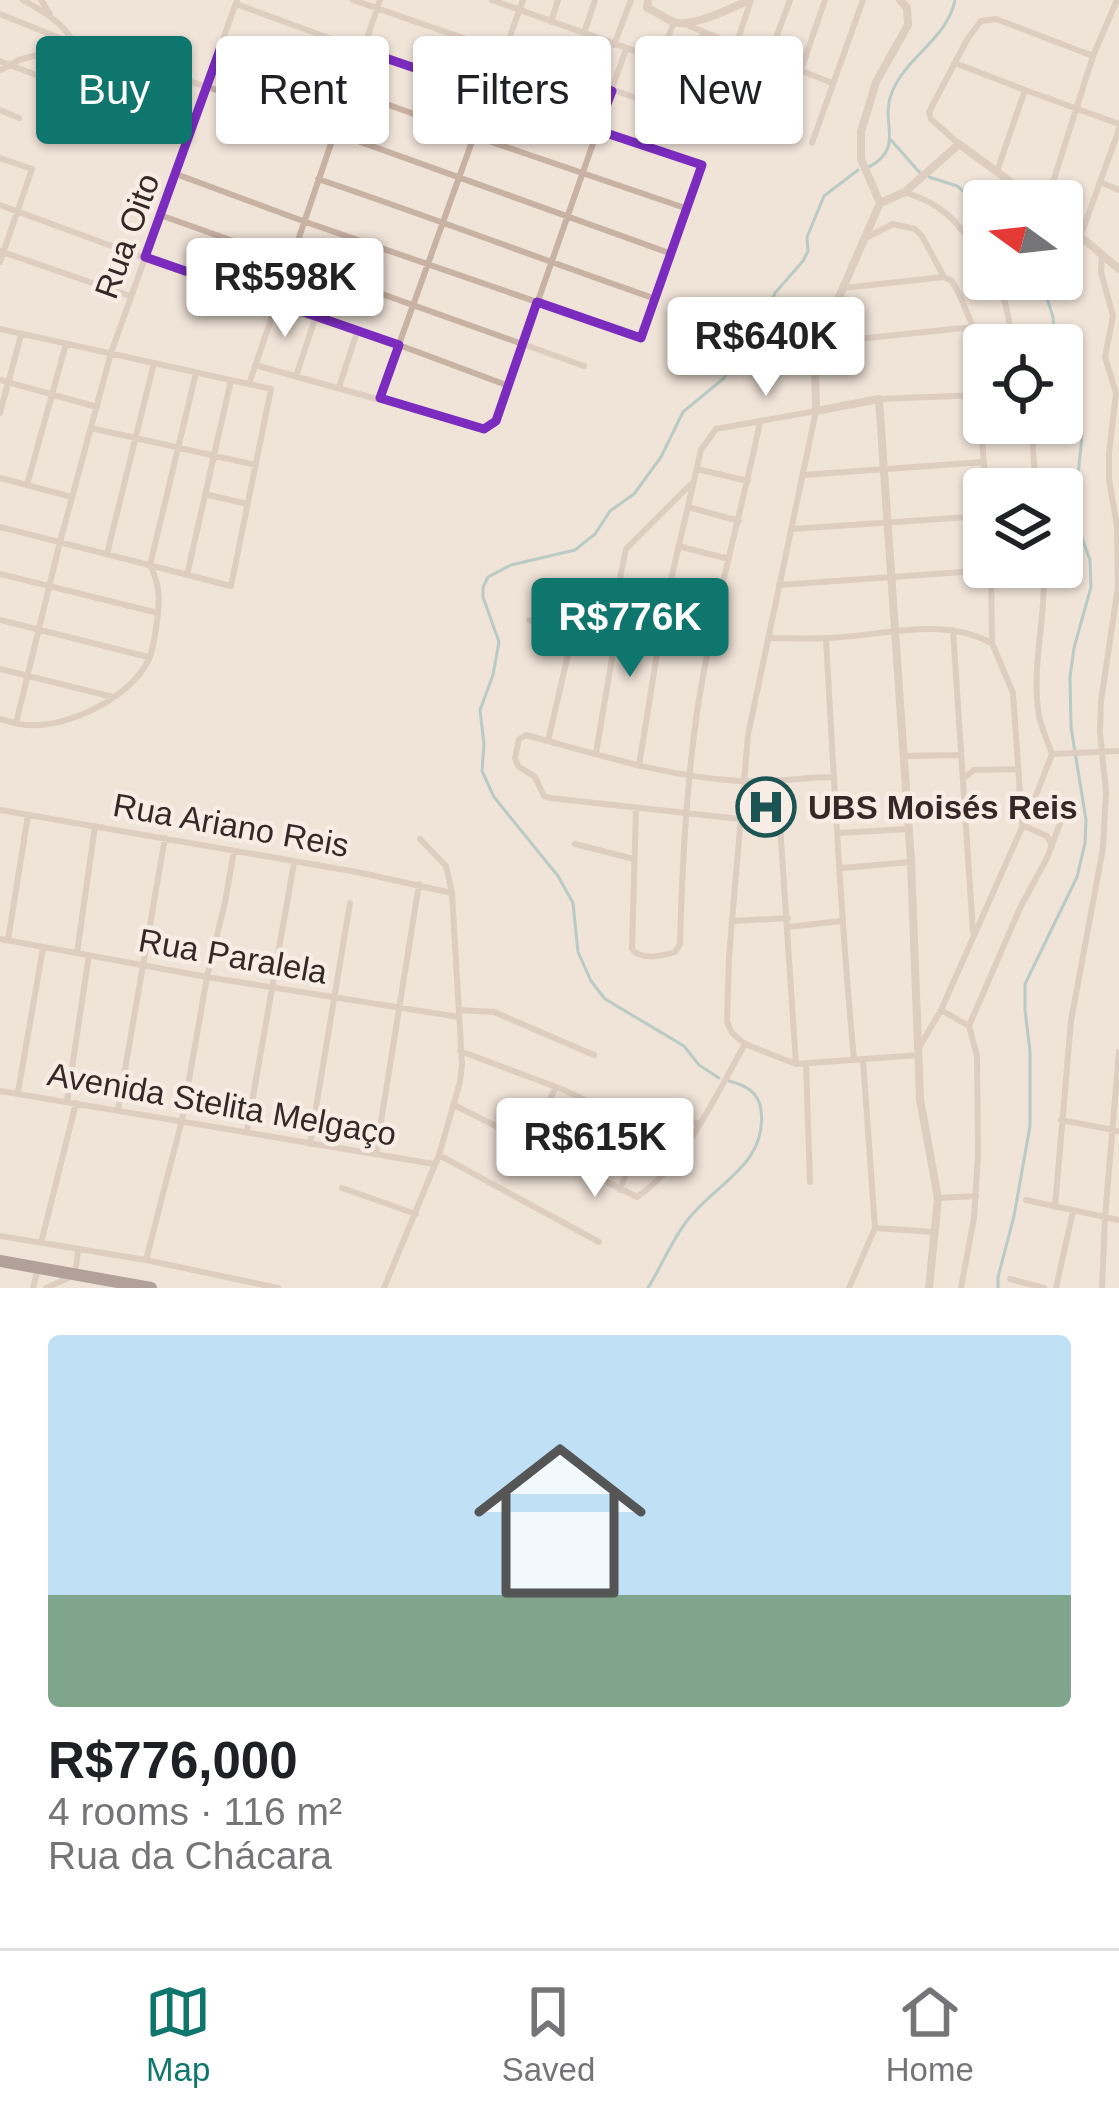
<!DOCTYPE html>
<html lang="en">
<head>
<meta charset="utf-8">
<style>
  body { margin:0; font-family:Helvetica,sans-serif; background:#f6f6f6; color:#202124; height:100vh; display:flex; flex-direction:column; font-size:45px; white-space:nowrap }
  * { box-sizing:border-box; margin:0 }
  p { font-size:39px; color:#757577 }
  .icon { flex:none; width:66px; height:66px; fill:none; stroke:currentColor; stroke-width:2; stroke-linecap:round; stroke-linejoin:round }
  .map { position:relative; height:1288px; overflow:hidden }
  .sheet { display:flex; flex-direction:column; background:#fff; flex:1 }
  .sheet>* { flex:none }
  .banner { position:absolute; left:36px; top:36px; width:1047px; height:108px; display:flex; gap:24px }
  .needle { width:78px; rotate:285deg }
  .tools { position:absolute; left:963px; top:180px; display:grid; gap:24px }
  .tools a { display:grid; place-items:center; width:120px; height:120px; border-radius:12px; background:#fff; box-shadow:0 3px 9px #0004; font-size:60px }
  .price { position:absolute; translate:-50% -102px; padding:0 27px; border-radius:12px; background:#fff; color:#222; font-size:39px; line-height:78px; filter:drop-shadow(0 3px 6px #0008) }
  .price::after { content:''; position:absolute; left:50%; top:72px; width:36px; height:27px; margin-left:-18px; background:inherit; clip-path:polygon(0 0,100% 0,50% 100%) }
  .price.on { background:#0f766e; color:#fff }
  ul { padding:0; list-style:none }
  li { display:grid; align-content:center; gap:24px; height:636px; padding:0 48px }
  li span { display:grid; place-items:center; height:372px; border-radius:12px; color:#555 }
  li>.icon { margin-inline-start:auto }
  span .icon { width:216px; height:216px; fill:#fffc; stroke-width:1 }
  li b { font-size:51px }
  .tag { padding:0 42px; border-radius:12px; background:#fff; box-shadow:0 3px 9px #0004; font-size:42px; line-height:108px }
  .tag.on { background:#0f766e; color:#fff }
  .tab-bar { display:flex; justify-content:space-around; align-items:center; height:168px; border-top:3px solid #e0e0e0; background:#fff; font-size:33px; color:#757577 }
  .tab-bar a { display:grid; justify-items:center; gap:6px }
  .tab-bar .on { color:#0f766e }
  .map>svg:first-child { display:block }
  .lines { fill:none; stroke-linecap:round; stroke-linejoin:round }
  .stream { stroke:#77adab; stroke-width:3 }
  .minor { stroke:#c8b2a4; stroke-width:6 }
  .tertiary { stroke:#c8b2a4; stroke-width:8 }
  .trunk { stroke:#64504a; stroke-width:12 }
  .marked { fill:none; stroke:#7b2cbf; stroke-width:9; stroke-linejoin:round }
  .labels { text-anchor:middle; dominant-baseline:central; stroke-width:9; stroke-linejoin:round; paint-order:stroke }
  .street-label { font-size:33px; fill:#342926; stroke:#f8ede4 }
  .poi-label { font-size:33px; font-weight:bold; fill:#342926; stroke:#f8ede4; text-anchor:start }
</style>
</head>
<body>
<div class="map">
<svg width="1119" height="1288" viewBox="0 0 1119 1288">
  <rect width="100%" height="100%" fill="#f0e3d8"/>
  <g class="lines">
    <path class="stream" d="M891,140L920,173
      M869,167C906,147 879,123 892,92C907,56 947,39 955,0
      M929,177L957,186L984,208
      M1041,279L1053,317L1055,345
      M719,1078L699,1065L684,1046L605,999L591,981L578,952L573,903L558,876L494,797L482,771L484,744L480,710L493,675L499,642L483,597V587L488,577L511,565L575,550L595,534L610,511L634,494L661,457L683,412L724,378L763,320L775,293L803,261L808,251L807,237L824,196L858,170
      M648,1288C661,1267 671,1242 686,1222C714,1184 768,1165 761,1110C759,1092 745,1085 729,1081
      M998,1288V1277L1014,1216L1030,1126V1051L1025,1010V984L1077,877L1085,843L1086,820L1071,727L1070,677L1074,648L1091,587L1090,560L1074,516L1082,436L1080,417L1074,397L1062,372"/>
    <path class="minor" d="M23,0C42,11 63,22 74,43
      M41,0L50,14
      M353,0L729,130
      M492,0L756,94L780,106L791,99L825,0
      M0,14L72,43
      M551,22L558,0
      M684,24L832,83
      M584,33L595,0
      M222,44L474,136L688,209
      M614,45L631,0
      M0,61L72,89
      M659,61L674,22
      M955,63L1025,90
      M0,70L19,60L75,44L121,62L205,86L672,254
      M691,70L703,33
      M724,82L751,0
      M756,92L790,0
      M0,110L19,118
      M812,143L863,0
      M959,144L931,119L929,112L968,38L981,21L996,19L1093,56
      M0,158L32,169L0,262
      M997,171L1025,90L1119,124
      M176,174L303,221L641,338L702,165L392,61L236,4
      M318,179C431,217 543,260 656,299
      M1100,182L1119,190
      M907,193C948,206 959,226 984,258
      M1039,201L1054,179L1093,56L1117,0
      M0,205L275,306L399,345L509,386
      M160,215L584,366
      M1081,235L1119,129
      M864,239L893,224L915,229L922,236L944,277L952,281L960,296L973,327L986,489
      M0,251L130,296
      M993,279L1005,302L1014,345
      M843,288L944,277
      M0,329L271,389L231,586L0,527
      M819,343L973,327
      M255,365L484,429L496,421L626,49
      M296,376L315,319
      M0,380L97,407
      M249,384L380,0
      M339,387L357,332
      M380,397L523,0
      M879,399L979,395
      M0,413L21,335
      M1031,423L1036,489
      M91,428L256,465
      M697,469L748,481
      M803,475L984,462
      M0,478L72,497
      M27,485L66,344
      M205,494L247,504
      M688,507L739,521
      M792,529L984,516
      M678,546L729,559
      M107,554L154,363
      M991,567L992,643L1013,693L1022,823
      M1043,567C1047,614 1032,661 1038,709C1039,724 1047,739 1052,754
      M0,574L158,613
      M187,575L231,380
      M556,583L714,626
      M779,585L991,570
      M616,598L626,549L690,485
      M0,620L148,657
      M529,620L573,633
      M953,630L973,933
      M770,638C789,638 809,639 828,638C882,636 942,616 991,643
      M826,639C834,779 841,920 854,1060
      M0,669L113,697
      M0,719C9,721 19,725 28,725C68,728 132,697 149,659C154,647 155,634 157,621C160,600 160,585 150,565L196,373
      M16,723L60,542L111,353L237,0
      M548,741L583,590
      M596,753L622,599
      M903,756L960,755
      M639,766L664,610L701,450L716,429L816,411L748,735L729,956L727,1022L732,1033L745,1044L796,1064L919,1055
      M963,779L974,770L1018,769
      M777,780L796,1064
      M636,808L632,949C641,961 662,956 675,952L680,944C682,866 686,789 697,712C712,614 740,519 760,422
      M0,810L357,872L452,893
      M740,819L550,798L544,796L535,777L518,766L515,758L519,739L526,735C596,754 667,777 739,781C771,783 803,777 834,777
      M1022,825L1047,836L1052,846
      M839,833L908,829
      M575,844L634,859
      M842,868L910,862
      M733,921L788,918
      M788,927L841,921
      M0,939L207,977L459,1017
      M8,940L28,815
      M77,953L95,826
      M459,1010L494,1012L594,1055
      M941,1010L969,1026
      M920,1046L941,1010L1035,798L1052,754L1119,751
      M460,1051L564,1090L634,1123H698
      M806,1064L810,1182
      M0,1091L434,1164
      M18,1092L43,948
      M67,1101L89,955
      M456,1106L637,1197C687,1162 715,1096 745,1044
      M118,1110L165,838
      M1061,1120L1119,1131
      M247,1131L294,863
      M528,1142L556,1087
      M310,1144L350,903
      M376,1153L419,884
      M439,1155L599,1242
      M342,1188L416,1214
      M620,1190L645,1122
      M938,1198L976,1196
      M1026,1200L1119,1220
      M1055,1207L1071,1021L1103,848L1106,792L1100,732L1101,701L1118,587L1117,526L1109,479V453L1116,393L1105,357L1113,316L1101,272L1102,254
      M875,1228L935,1232
      M0,1236L146,1260L278,1288
      M41,1243L76,1103
      M146,1260L182,1120L207,977L225,902L234,851
      M1010,1279L1044,1288
      M33,1288L38,1268
      M46,1288L75,1275L78,1251
      M384,1288L439,1155L460,1082L462,1064L452,893L446,866L420,839
      M849,1288L875,1228L863,1060
      M961,1288L974,1218L978,1155L977,1056L969,1026L1020,908L1047,858L1063,815
      M1056,1288L1073,1211
      M1102,1288L1105,1217L1119,1052"/>
    <path class="tertiary" d="M648,0L647,8C656,11 665,19 674,22C692,28 732,8 749,0
      M900,0L907,8L908,25L876,82L861,132V159L880,203L819,343L815,366L816,411L879,399L911,861L920,1099L938,1198L929,1288
      M880,203L905,192L959,144L1037,201
      M1062,221L1119,269"/>
    <path class="trunk" d="M0,1261L151,1288"/>
  </g>
  <path d="M0 0H1119V1288H0ZM222,44L349,89L362,50L488,93L503,53L612,91L597,130L702,165L641,338L537,302L496,421L484,429L380,398L399,345L145,257Z" fill="#f0e3d8" fill-opacity=".55" fill-rule="evenodd"/>
  <path class="marked" d="M222,44L349,89L362,50L488,93L503,53L612,91L597,130L702,165L641,338L537,302L496,421L484,429L380,398L399,345L145,257Z"/>
  <defs>
    <symbol id="hospital-ring" viewBox="-11 -11 22 22"><circle r="9.5" fill="#f8ede4" stroke="#1c5453" stroke-width="1.5"/><path d="M-5-5h3v3.5h4V-5h3V5h-3V1.5h-4V5h-3Z" fill="#1c5453"/></symbol>
  </defs>
  <g fill-rule="evenodd">
    <use href="#hospital-ring" x="733" y="774" width="66" height="66"/>
  </g>
  <g class="labels">
    <g class="street-label">
      <text transform="translate(127 236) rotate(-70)">Rua Oito</text>
      <text transform="translate(231 825) rotate(10)">Rua Ariano Reis</text>
      <text transform="translate(233 956) rotate(10)">Rua Paralela</text>
      <text transform="translate(222 1104) rotate(10)">Avenida Stelita Melgaço</text>
    </g>
    <g class="poi-label">
      <text x="808" y="807">UBS Moisés Reis</text>
    </g>
  </g>
</svg>
<div class="tools">
<a><svg class="needle" viewBox="-14 -14 28 28"><path d="M0-13l5 13h-10z" fill="#e53935"/><path d="M0 13l5-13h-10z" fill="#757577"/></svg></a>
<a><svg class="icon" aria-label="locate" viewBox="0 0 24 24"><circle cx="12" cy="12" r="6"/><path d="M12 2v4M12 18v4M2 12h4M18 12h4"/></svg></a>
<a><svg class="icon" aria-label="layers" viewBox="0 0 24 24"><path d="M12 4l9 5-9 5-9-5zM3 14l9 5 9-5"/></svg></a>
</div>
<b class="price" style="left:285px;top:340px">R$598K</b>
<b class="price" style="left:766px;top:399px">R$640K</b>
<b class="price on" style="left:630px;top:680px">R$776K</b>
<b class="price" style="left:595px;top:1200px">R$615K</b>
<div class="banner">
<a class="tag on">Buy</a>
<a class="tag">Rent</a>
<a class="tag">Filters</a>
<a class="tag">New</a>
</div>
</div>
<section class="sheet">
<ul>
<li><span style="background:linear-gradient(#bfe0f5 70%,#7fa58c 0)"><svg class="icon" aria-label="home" viewBox="0 0 24 24"><path d="M3 11l9-7 9 7M6 9v11h12V9"/></svg></span><div><b>R$776,000</b><p>4 rooms · 116 m²</p><p>Rua da Chácara</p></div></li>
</ul>
</section>
<nav class="tab-bar">
<a class="on"><svg class="icon" aria-label="map" viewBox="0 0 24 24"><path d="M3 6l6-2 6 2 6-2v14l-6 2-6-2-6 2zM9 4v14M15 6v14"/></svg>Map</a>
<a><svg class="icon" aria-label="saved" viewBox="0 0 24 24"><path d="M7 4h10v16l-5-4-5 4z"/></svg>Saved</a>
<a><svg class="icon" aria-label="home" viewBox="0 0 24 24"><path d="M3 11l9-7 9 7M6 9v11h12V9"/></svg>Home</a>
</nav>
</body>
</html>
